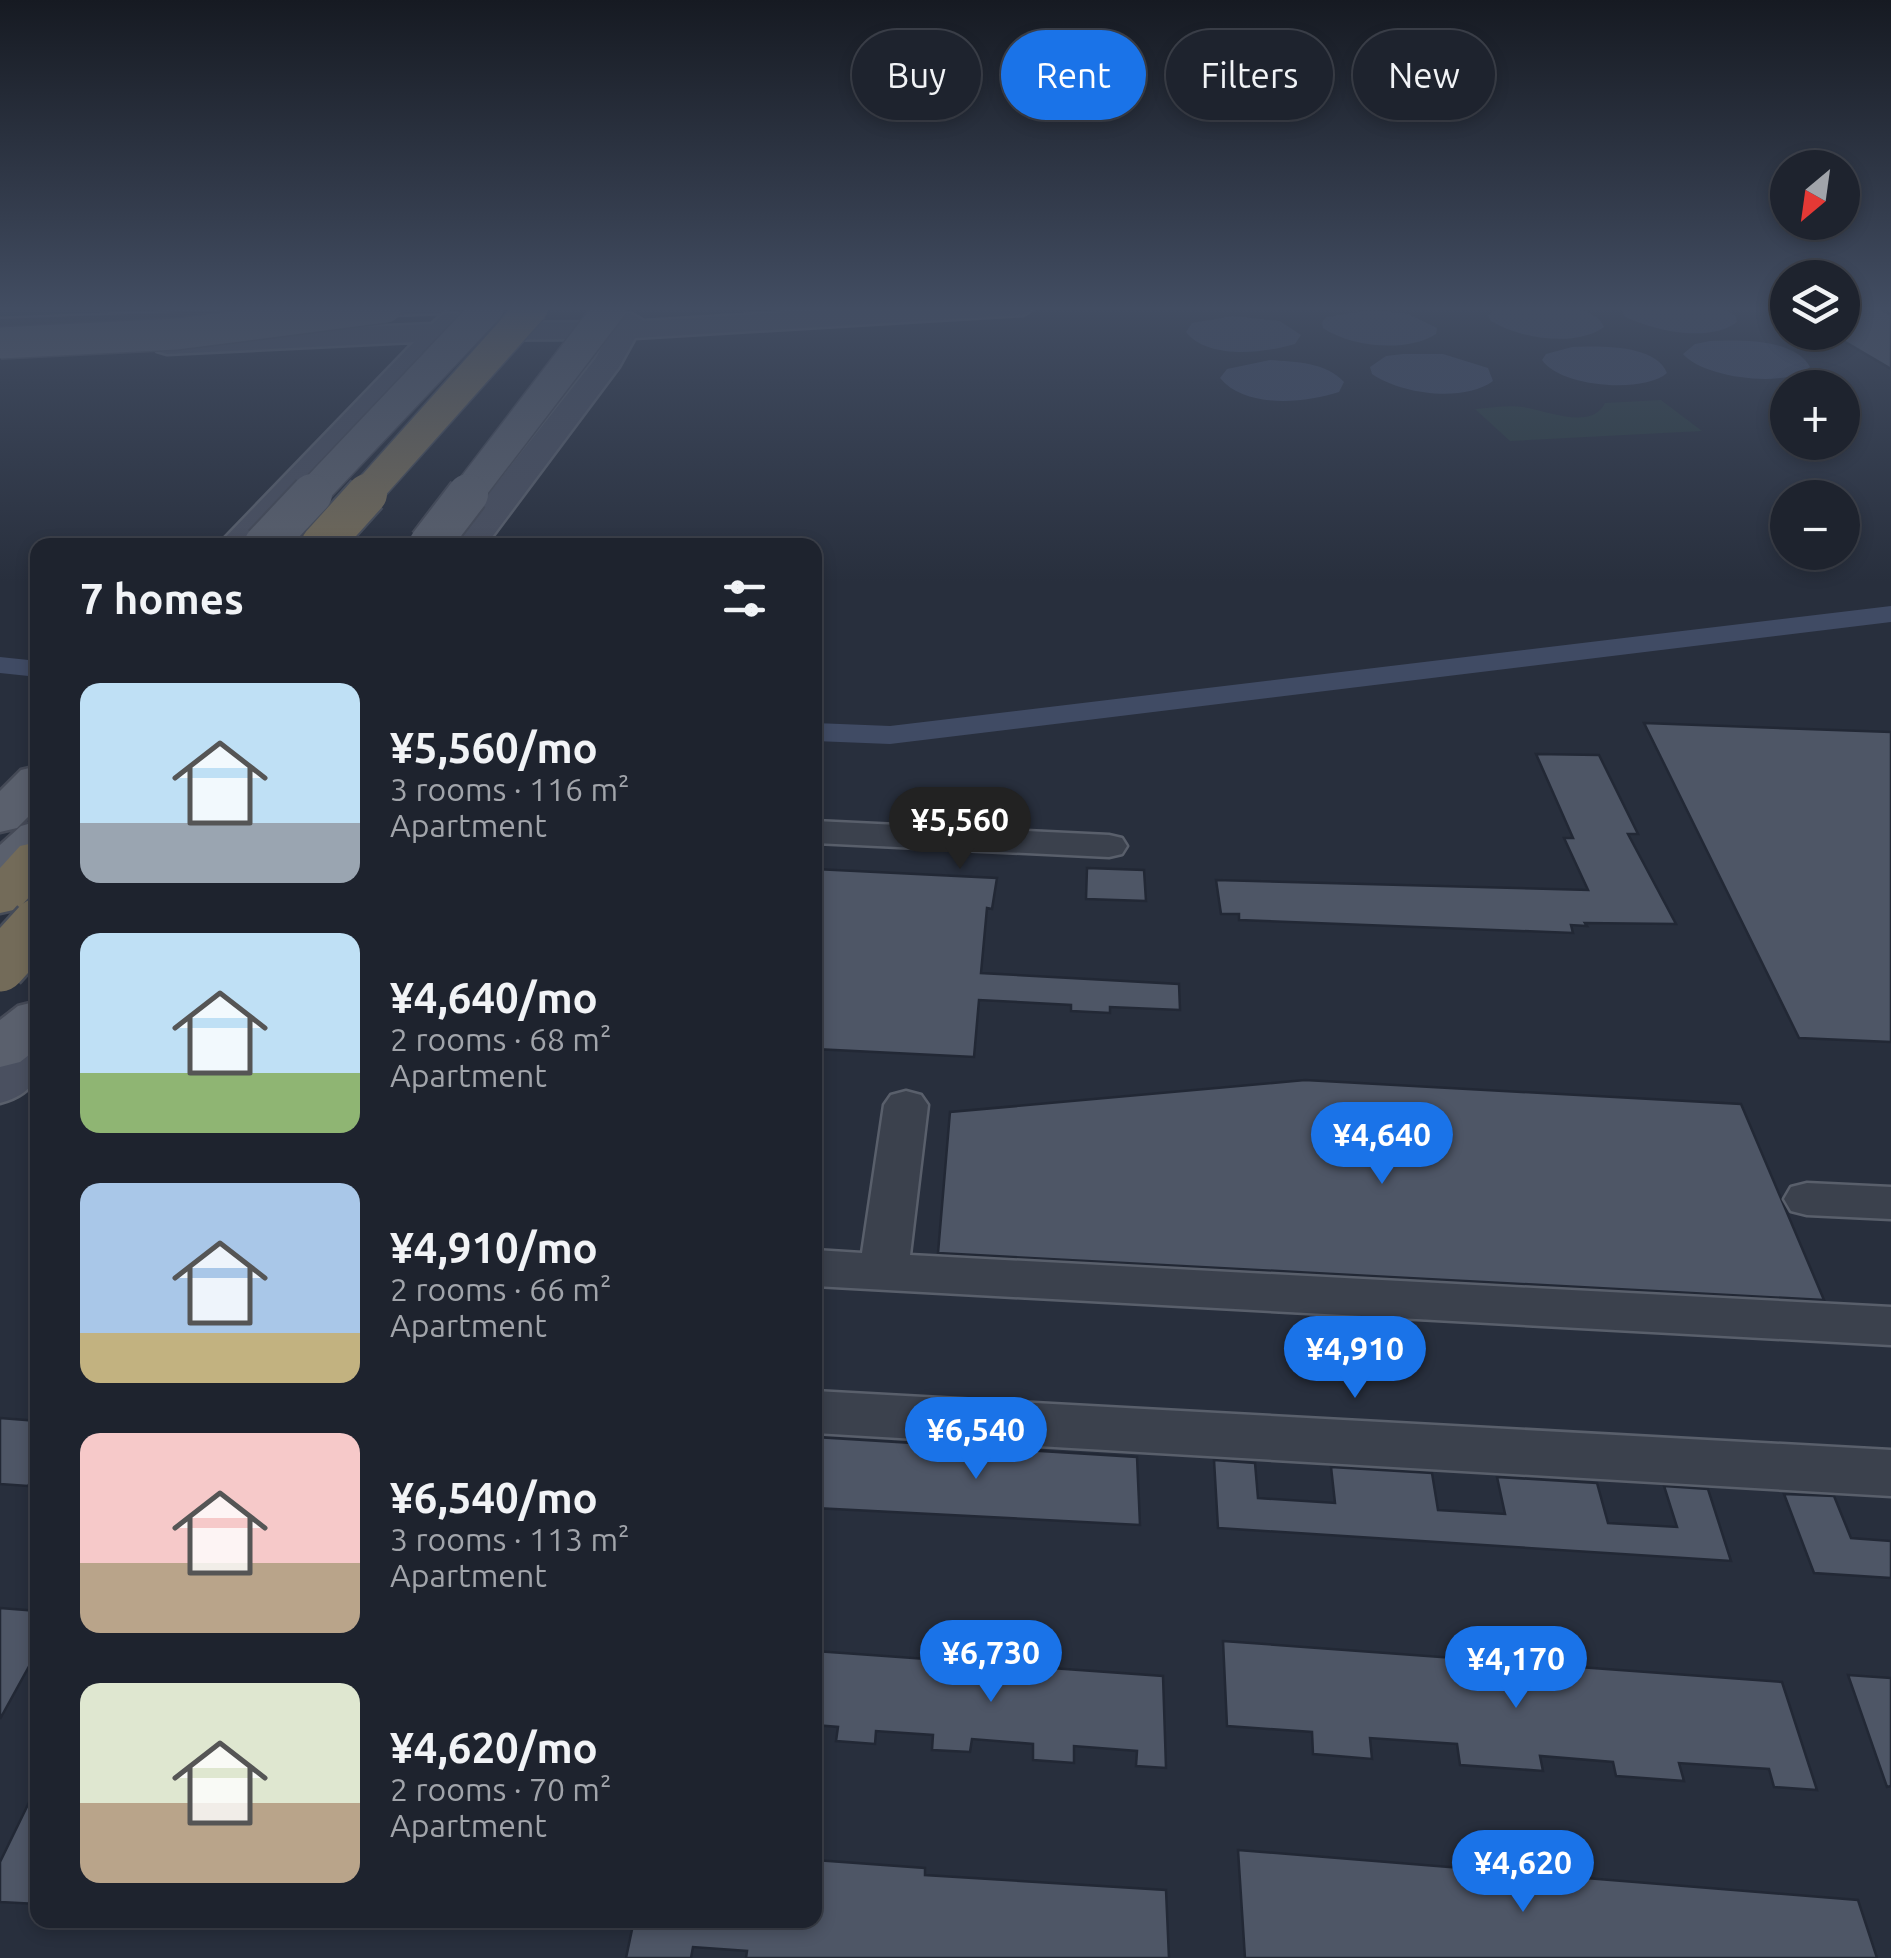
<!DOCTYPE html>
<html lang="en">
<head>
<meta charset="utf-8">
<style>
  body { margin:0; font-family:Ubuntu,sans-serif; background:#2b2f3a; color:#f1f3f6; height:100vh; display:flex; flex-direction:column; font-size:38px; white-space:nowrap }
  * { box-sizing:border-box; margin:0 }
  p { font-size:32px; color:#a1a4aa }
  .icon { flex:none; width:55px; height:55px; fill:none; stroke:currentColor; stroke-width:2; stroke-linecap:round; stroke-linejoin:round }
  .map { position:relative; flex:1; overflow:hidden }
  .details { position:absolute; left:30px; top:538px; width:792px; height:1390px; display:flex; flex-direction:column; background:#1e232e; border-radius:20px; box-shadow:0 5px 15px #0003,0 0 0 2px #3c404a }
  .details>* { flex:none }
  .banner { position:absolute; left:852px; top:30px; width:888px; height:90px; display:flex; gap:20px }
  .needle { width:65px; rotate:209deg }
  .buttons { position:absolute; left:1770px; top:150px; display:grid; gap:20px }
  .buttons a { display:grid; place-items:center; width:90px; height:90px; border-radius:50%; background:#1e232e; box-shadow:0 5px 15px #0003,0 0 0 2px #3c404a; font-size:50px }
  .price { position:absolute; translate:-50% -85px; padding:0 22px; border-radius:35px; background:#1a73e8; color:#fff; font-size:32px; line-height:65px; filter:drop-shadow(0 2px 5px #0008) }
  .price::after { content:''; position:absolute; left:50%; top:60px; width:30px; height:22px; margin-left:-15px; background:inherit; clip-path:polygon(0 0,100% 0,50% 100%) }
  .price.selected { background:#222; color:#fff }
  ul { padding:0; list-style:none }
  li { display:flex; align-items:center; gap:30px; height:250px; padding:0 50px }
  li span { display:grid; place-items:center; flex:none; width:280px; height:200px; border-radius:20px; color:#555 }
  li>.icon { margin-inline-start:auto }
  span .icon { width:120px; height:120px; fill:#fffc; stroke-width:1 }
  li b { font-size:42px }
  h2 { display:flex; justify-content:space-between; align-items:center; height:120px; padding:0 50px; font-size:42px }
  .tag { padding:0 35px; border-radius:45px; background:#1e232e; box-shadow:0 5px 15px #0003,0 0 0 2px #3c404a; font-size:35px; line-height:90px }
  .tag.selected { background:#1a73e8; color:#fff }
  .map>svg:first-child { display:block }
  .green { fill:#2b3c3f }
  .water { fill:#404b64 }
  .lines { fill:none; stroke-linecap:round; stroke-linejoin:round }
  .canal { fill:#404b64; fill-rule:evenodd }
  .building { fill:#4e5666; stroke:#222835; stroke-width:2.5 }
  .street-casing { stroke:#595f6b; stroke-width:5 }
  .secondary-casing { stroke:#595f6b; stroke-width:5 }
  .primary-casing { stroke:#454a57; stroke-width:5 }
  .highway-casing { stroke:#464c58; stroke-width:5 }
  .street { fill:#3b414d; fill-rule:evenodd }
  .secondary { fill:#4a5060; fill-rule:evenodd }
  .primary { fill:#5a606d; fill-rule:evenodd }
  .highway { fill:#736b59; fill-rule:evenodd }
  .primary-bridge-far1-casing { stroke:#454a57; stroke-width:34; stroke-linecap:butt }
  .primary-bridge-casing { stroke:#454a57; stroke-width:44; stroke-linecap:butt }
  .highway-bridge-far2-casing { stroke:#464c58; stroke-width:34; stroke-linecap:butt }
  .highway-bridge-far1-casing { stroke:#464c58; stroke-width:44; stroke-linecap:butt }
  .highway-bridge-casing { stroke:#464c58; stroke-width:56; stroke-linecap:butt }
  .primary-bridge-far1 { stroke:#5a606d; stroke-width:31 }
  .primary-bridge { stroke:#5a606d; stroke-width:40 }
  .highway-bridge-far2 { stroke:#736b59; stroke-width:31 }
  .highway-bridge-far1 { stroke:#736b59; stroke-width:40 }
  .highway-bridge { stroke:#736b59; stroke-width:51 }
</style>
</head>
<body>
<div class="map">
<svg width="1891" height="1958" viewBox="0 0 1891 1958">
  <rect width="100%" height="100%" fill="#282f3d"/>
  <path class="green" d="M0,307H440L0,325Z
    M1661,400L1702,431L1510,441L1475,409C1490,408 1508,405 1523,407C1546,410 1592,431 1605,403Z"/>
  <path class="water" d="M1498,307C1524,307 1594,299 1604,327C1575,348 1519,338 1491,321L1488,315Z
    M1621,307H1720L1736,316L1737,322C1710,343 1653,331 1624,316Z
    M1372,310L1408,314L1437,328L1436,334C1407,353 1351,347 1323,328L1322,322L1327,317Z
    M1233,316L1280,321L1301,335L1295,344C1265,353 1208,360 1186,332L1192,323Z
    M1710,341C1738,340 1795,338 1810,367C1787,389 1703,378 1683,354L1695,344Z
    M1572,347C1598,346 1656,344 1667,373C1643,394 1560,387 1542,360L1546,354Z
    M1403,354H1443L1488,368L1493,381C1463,403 1401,394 1372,374L1370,367L1386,356Z
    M1270,360C1296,362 1326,362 1344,382L1339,392C1305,403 1245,409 1220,378L1227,369Z"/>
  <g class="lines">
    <path class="canal" d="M1891,606V622L890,744L815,741V723L890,726Z
      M0,657L38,661V677L0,673Z"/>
  </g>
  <path class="building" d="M1842,307H1877L1891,315V369L1842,340Z
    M1644,723L1891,732V1042L1799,1038Z
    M1536,754L1599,755L1638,834H1628L1676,924L1585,923L1587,926L1571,925L1573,933L1239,920V914H1221L1216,880L1588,890L1564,838H1573Z
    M1087,868L1144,870L1146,901L1086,899Z
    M815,869L997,878L992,909L987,908L981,973L1179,984L1180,1010L1110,1007V1013L1071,1011V1005L979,1000L974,1057L815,1049Z
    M1305,1080L1741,1104L1824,1300L938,1253L950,1112Z
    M0,1418L38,1421V1471L28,1486L0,1484Z
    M815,1437L1137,1457L1140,1525L815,1508Z
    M1214,1460L1255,1463L1258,1498L1335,1503L1331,1467L1432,1473L1438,1510L1505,1514L1497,1477L1597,1483L1608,1523L1677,1527L1664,1486L1708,1489L1731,1561L1218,1528Z
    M1784,1494L1834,1496L1851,1538L1891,1541V1578L1814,1573Z
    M0,1608L38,1611V1650L0,1719Z
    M1223,1641L1782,1682L1817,1790L1774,1787L1769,1769L1679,1763L1684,1781L1616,1776L1613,1762L1540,1756L1543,1771L1460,1765L1457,1744L1370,1738L1372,1759L1313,1754L1312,1732L1227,1726Z
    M815,1651L1163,1676L1166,1768L1136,1766L1137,1751L1074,1746V1763L1033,1760V1744L972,1739L970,1752L932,1750L933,1735L876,1731L875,1744L836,1741L838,1727L815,1725Z
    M1848,1675L1891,1678V1786L1887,1787Z
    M38,1784V1904L0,1902V1862Z
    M1238,1850L1858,1900L1877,1958H1245Z
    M815,1860L925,1868V1875L1166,1890L1169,1958H746L747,1951L693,1947L691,1958H626L634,1920H815Z"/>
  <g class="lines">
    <defs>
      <path id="street" d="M342,307H450L440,313L349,317L342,315Z
        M236,310L243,312V320L0,331V319Z
        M815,821L1109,835L1122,838L1127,846L1122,854L1109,857L815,843Z
        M906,1091L921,1095L928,1105L910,1255L1891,1307V1345L815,1286V1250L862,1253L884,1105L891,1095Z
        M1807,1183L1891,1187V1219L1807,1215L1791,1211L1784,1199L1791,1187Z
        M815,1391L1891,1450V1496L815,1433Z"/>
      <path id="secondary" d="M874,307H1036L1023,315L635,338L619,367L486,545H448L596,358L606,339L447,340L257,545H218L414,342L167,354L157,351L153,345L157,339L167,336L432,324C441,314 447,312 460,315L462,323L616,322L620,315L630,313L644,321Z
        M38,1022C38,1062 47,1091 0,1103V1047L18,1027Z"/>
      <path id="primary" d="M38,766V807L17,828L0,832V791L21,770Z
        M38,821V864L18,883L0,887V845L21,826Z
        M38,1001V1048L20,1062L0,1067V1020L18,1006Z"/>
      <path id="highway" d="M38,842V888L18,909L0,913V868L20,846Z"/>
    </defs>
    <use href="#street" class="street-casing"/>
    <use href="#secondary" class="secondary-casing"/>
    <use href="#primary" class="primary-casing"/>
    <use href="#highway" class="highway-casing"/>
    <use href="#street" class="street"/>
    <use href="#secondary" class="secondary"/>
    <use href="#primary" class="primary"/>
    <use href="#highway" class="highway"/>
    <defs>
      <path id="primary-bridge-far1" d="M0,343L177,334L386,307
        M310,496L489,307
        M466,496L611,307"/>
      <path id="primary-bridge" d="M264,545L312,494
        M429,545L468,494"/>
      <path id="highway-bridge-far2" d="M364,496L533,307"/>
      <path id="highway-bridge-far1" d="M321,545L367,494"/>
      <path id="highway-bridge" d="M0,966L38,924"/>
    </defs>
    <use href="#primary-bridge-far1" class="primary-bridge-far1-casing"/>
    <use href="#primary-bridge" class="primary-bridge-casing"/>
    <use href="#highway-bridge-far2" class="highway-bridge-far2-casing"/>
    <use href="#highway-bridge-far1" class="highway-bridge-far1-casing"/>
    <use href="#highway-bridge" class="highway-bridge-casing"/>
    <use href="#primary-bridge-far1" class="primary-bridge-far1"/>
    <use href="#primary-bridge" class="primary-bridge"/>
    <use href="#highway-bridge-far2" class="highway-bridge-far2"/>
    <use href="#highway-bridge-far1" class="highway-bridge-far1"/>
    <use href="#highway-bridge" class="highway-bridge"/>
  </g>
  <linearGradient id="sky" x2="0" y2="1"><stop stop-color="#161a22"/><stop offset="0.53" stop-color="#424d62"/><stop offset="1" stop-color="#424d62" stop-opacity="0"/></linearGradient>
  <rect width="1891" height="582" fill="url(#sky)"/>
</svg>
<div class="buttons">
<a><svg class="needle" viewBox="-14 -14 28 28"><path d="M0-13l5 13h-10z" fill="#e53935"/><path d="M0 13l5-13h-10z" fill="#a1a4aa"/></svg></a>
<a><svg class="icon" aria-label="layers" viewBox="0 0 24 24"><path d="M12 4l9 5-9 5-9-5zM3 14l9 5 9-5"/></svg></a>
<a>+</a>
<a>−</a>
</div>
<b class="price selected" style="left:960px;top:872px">¥5,560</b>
<b class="price" style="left:1382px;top:1187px">¥4,640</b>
<b class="price" style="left:1355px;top:1401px">¥4,910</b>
<b class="price" style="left:976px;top:1482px">¥6,540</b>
<b class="price" style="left:991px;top:1705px">¥6,730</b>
<b class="price" style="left:1516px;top:1711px">¥4,170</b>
<b class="price" style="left:1523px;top:1915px">¥4,620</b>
<div class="banner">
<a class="tag">Buy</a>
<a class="tag selected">Rent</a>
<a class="tag">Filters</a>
<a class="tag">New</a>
</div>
<section class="details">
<h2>7 homes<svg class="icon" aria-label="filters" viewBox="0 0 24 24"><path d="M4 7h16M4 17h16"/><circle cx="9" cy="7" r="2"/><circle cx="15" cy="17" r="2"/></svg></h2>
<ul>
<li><span style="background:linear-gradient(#bfe0f5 70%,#9aa5b1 0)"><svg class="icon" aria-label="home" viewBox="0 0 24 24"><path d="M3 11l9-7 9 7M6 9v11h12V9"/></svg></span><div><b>¥5,560/mo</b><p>3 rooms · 116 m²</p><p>Apartment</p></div></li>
<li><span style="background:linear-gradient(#bfe0f5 70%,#8fb573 0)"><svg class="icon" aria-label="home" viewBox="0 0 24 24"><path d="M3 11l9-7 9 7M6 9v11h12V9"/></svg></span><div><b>¥4,640/mo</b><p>2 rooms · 68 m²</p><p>Apartment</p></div></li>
<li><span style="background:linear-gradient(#a9c7e8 75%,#c2b280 0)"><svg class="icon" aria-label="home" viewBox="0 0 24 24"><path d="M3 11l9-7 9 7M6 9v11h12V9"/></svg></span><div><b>¥4,910/mo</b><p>2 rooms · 66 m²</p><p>Apartment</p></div></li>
<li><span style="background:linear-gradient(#f6c9c9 65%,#b9a48a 0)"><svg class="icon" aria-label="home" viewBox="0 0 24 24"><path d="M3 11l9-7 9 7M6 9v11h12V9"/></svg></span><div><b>¥6,540/mo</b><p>3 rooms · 113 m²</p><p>Apartment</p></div></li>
<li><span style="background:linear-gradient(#dfe7d0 60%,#b9a48a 0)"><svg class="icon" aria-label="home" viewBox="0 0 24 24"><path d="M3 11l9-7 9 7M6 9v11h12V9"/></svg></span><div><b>¥4,620/mo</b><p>2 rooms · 70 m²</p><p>Apartment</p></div></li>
</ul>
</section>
</div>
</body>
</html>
